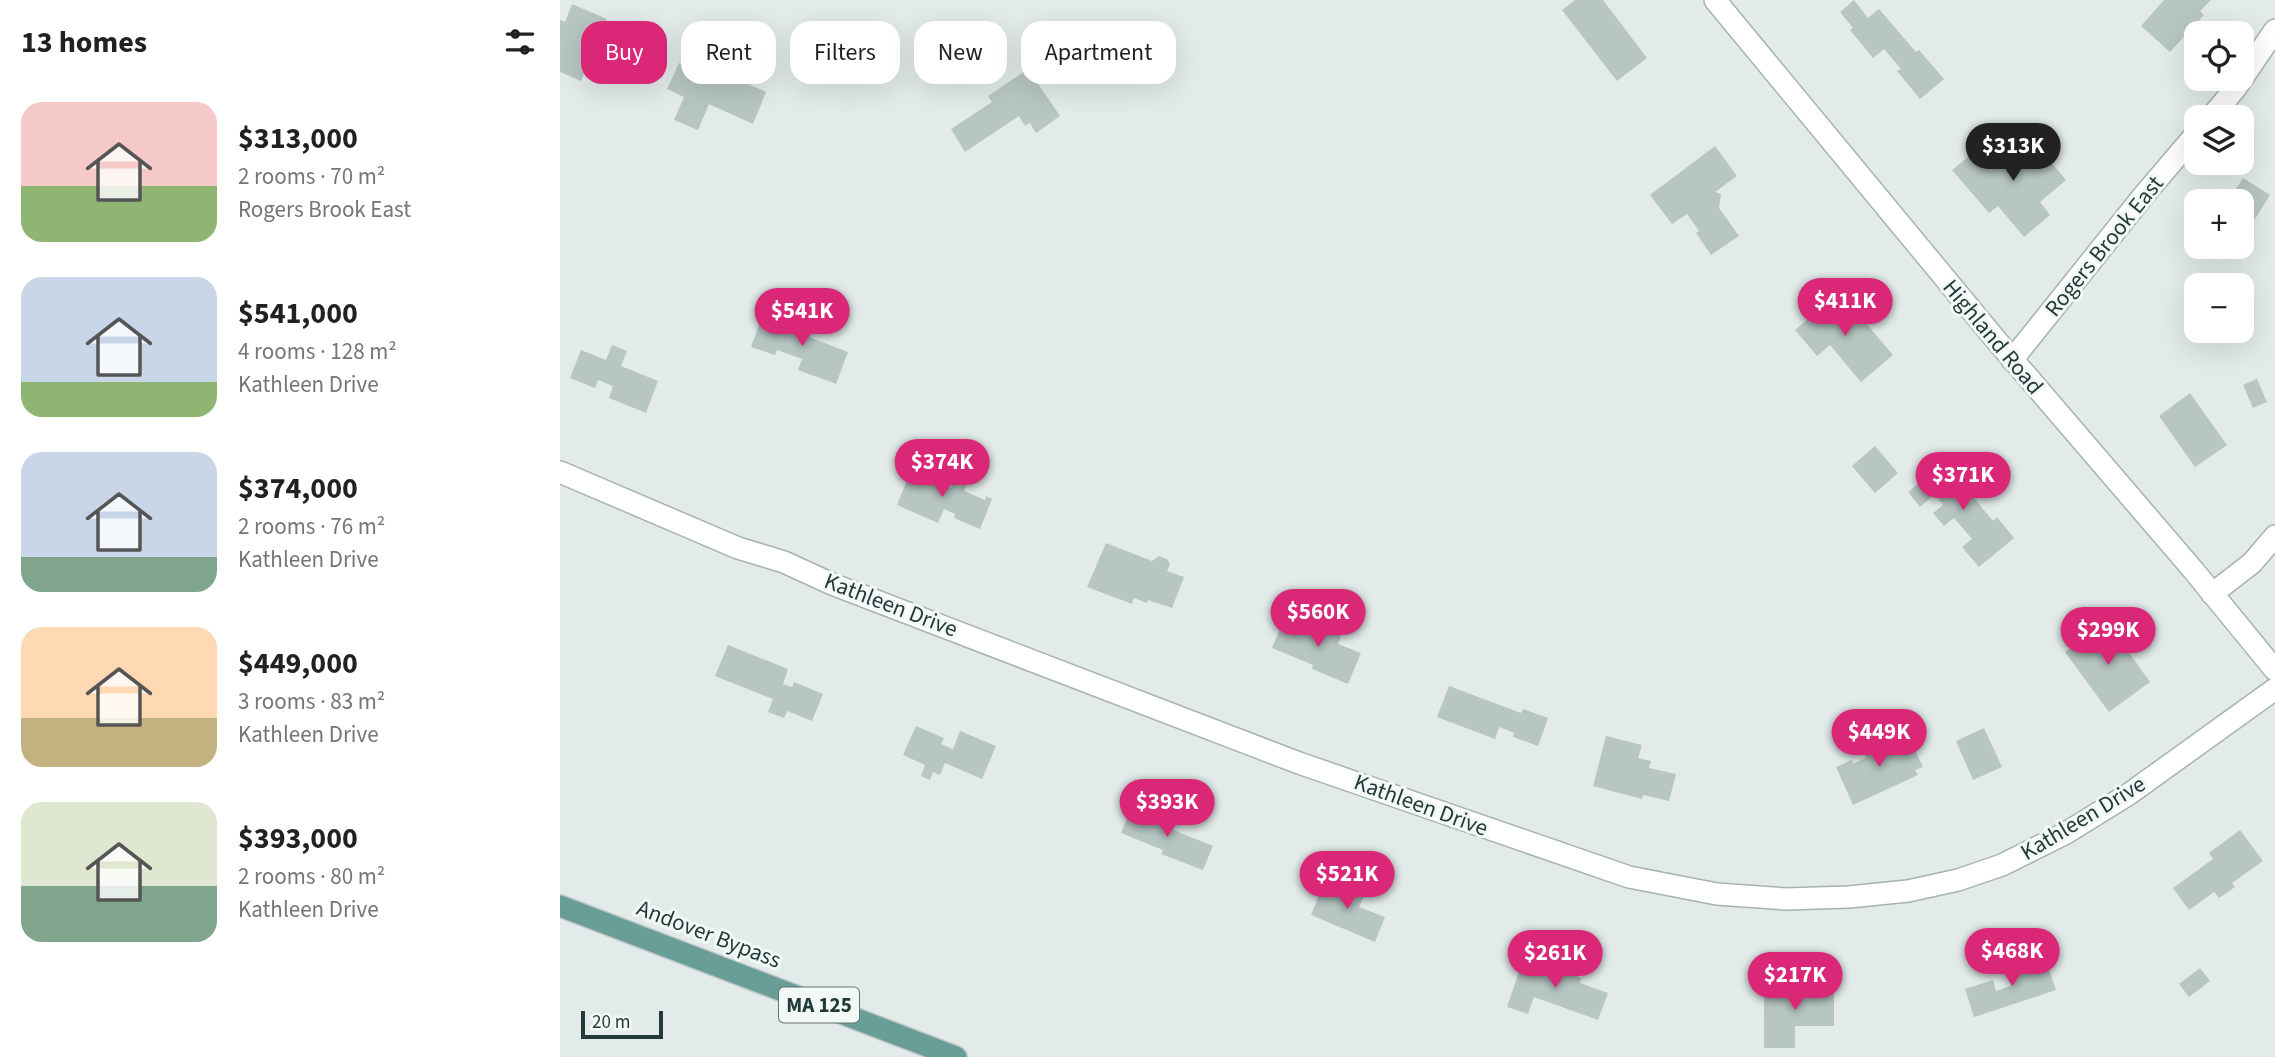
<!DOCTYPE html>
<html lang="en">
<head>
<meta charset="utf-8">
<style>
  body { margin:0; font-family:"Source Sans 3",sans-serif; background:#f2f2f2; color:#202124; height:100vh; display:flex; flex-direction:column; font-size:26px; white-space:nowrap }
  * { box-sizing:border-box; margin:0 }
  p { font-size:23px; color:#757577 }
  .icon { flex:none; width:38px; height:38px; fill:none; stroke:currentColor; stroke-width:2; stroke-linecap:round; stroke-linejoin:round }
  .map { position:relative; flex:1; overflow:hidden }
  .panel { display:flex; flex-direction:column; background:#fff; width:560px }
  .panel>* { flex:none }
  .hud { position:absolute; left:21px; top:21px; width:665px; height:63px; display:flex; gap:14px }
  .buttons { position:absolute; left:1624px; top:21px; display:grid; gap:14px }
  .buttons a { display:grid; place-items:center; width:70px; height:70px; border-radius:14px; background:#fff; box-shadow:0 7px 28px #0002; font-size:35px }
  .scale { position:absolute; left:21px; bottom:18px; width:82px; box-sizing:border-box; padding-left:7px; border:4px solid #233b38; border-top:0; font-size:19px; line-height:24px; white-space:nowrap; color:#233b38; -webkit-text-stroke:5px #f2f8f6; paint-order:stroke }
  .price { position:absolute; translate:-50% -60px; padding:0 16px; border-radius:24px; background:#db2777; color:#fff; font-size:23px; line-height:46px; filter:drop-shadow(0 2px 4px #0008) }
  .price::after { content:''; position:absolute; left:50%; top:42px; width:21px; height:16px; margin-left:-10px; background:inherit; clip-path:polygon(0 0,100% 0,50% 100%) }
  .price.current { background:#222; color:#fff }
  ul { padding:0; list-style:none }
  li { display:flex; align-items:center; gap:21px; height:175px; padding:0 21px }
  li span { display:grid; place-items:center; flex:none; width:196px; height:140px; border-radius:21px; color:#555 }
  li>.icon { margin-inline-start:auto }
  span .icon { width:84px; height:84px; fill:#fffc; stroke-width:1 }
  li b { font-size:30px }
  h2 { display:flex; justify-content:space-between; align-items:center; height:84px; padding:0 21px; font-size:30px }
  .tag { padding:0 24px; border-radius:21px; background:#fff; box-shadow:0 7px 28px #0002; font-size:24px; line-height:63px }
  .tag.current { background:#db2777; color:#fff }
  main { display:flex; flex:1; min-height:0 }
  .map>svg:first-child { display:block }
  .building { fill:#b7c6c2 }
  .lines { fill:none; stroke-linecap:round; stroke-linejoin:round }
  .minor-casing { stroke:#a5b3b0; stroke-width:24 }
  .tertiary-casing { stroke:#a5b3b0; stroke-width:24 }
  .primary-casing { stroke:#c1c8c7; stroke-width:24 }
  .minor { stroke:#fff; stroke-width:21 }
  .tertiary { stroke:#fff; stroke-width:21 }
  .primary { stroke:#699e98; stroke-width:21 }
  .labels { text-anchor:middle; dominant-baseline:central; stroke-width:6; stroke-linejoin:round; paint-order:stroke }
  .shield { fill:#f2f8f6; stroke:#617471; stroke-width:2 }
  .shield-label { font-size:21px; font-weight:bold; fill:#233b38 }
  .street-label { font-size:23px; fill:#233b38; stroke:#f2f8f6 }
</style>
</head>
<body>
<main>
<section class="panel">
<h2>13 homes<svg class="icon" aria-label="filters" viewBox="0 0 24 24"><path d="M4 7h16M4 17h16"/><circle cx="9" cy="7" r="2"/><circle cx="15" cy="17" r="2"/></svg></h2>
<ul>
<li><span style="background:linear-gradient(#f6c9c9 60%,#8fb573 0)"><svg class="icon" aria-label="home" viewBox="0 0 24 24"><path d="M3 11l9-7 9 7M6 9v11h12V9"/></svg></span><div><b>$313,000</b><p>2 rooms · 70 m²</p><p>Rogers Brook East</p></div></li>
<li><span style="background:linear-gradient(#c9d6e8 75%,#8fb573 0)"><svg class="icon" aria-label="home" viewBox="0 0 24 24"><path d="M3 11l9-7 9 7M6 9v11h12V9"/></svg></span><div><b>$541,000</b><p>4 rooms · 128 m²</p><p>Kathleen Drive</p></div></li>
<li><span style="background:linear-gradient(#c9d6e8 75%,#7fa58c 0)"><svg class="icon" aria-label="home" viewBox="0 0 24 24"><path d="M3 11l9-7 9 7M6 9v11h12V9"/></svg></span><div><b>$374,000</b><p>2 rooms · 76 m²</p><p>Kathleen Drive</p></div></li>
<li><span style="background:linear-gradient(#ffd9b3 65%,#c2b280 0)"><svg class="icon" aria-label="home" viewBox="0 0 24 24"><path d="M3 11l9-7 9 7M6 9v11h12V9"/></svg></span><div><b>$449,000</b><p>3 rooms · 83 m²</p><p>Kathleen Drive</p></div></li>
<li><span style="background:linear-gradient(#dfe7d0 60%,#7fa58c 0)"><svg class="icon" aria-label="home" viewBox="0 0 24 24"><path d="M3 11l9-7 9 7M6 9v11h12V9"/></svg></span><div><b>$393,000</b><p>2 rooms · 80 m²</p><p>Kathleen Drive</p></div></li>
</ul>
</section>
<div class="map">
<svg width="1715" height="1057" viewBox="0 0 1715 1057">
  <rect width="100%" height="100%" fill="#e2ebe9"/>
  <path class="building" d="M1015,0H1043L1087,58L1057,81L1002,10Z
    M1294,0L1308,18L1319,9L1356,52L1359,50L1384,79L1360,99L1337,71L1341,69L1324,49L1313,58L1290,30L1293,28L1280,12Z
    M1604,0H1651L1640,11L1644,15L1610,52L1581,26Z
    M12,4L47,19L21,81L0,72V20L5,22Z
    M119,63L161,82L165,74L206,92L193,124L149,104L138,130L114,120L124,97L107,89Z
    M468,69L500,116L476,133L470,123L465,126L459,116L405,152L391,129L432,102L428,96Z
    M1468,135L1506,180L1480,202L1490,215L1464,237L1438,206L1429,213L1392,170L1413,153L1423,165L1435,155L1439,159Z
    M1155,146L1177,176L1155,192L1161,194L1159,208L1179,236L1151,255L1136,233L1139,231L1127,214L1112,224L1090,195Z
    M1683,178L1710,195L1682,240V201H1668Z
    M1276,295L1296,319L1300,316L1333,355L1301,382L1270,345L1257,356L1235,330Z
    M232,313L254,322L249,337L288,352L276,384L238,370L242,359L217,350L215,355L191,347L201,320L225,329Z
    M52,345L67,351L61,366L98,381L86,413L49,398L53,386L38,380L35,388L10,378L21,350L46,360Z
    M1697,379L1707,402L1693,408L1683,385Z
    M1630,393L1667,445L1635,467L1599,416Z
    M1315,446L1338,473L1315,493L1292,466Z
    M1390,458L1406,477L1401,482L1433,521L1437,517L1454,538L1419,567L1402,547L1412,539L1394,518L1384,526L1373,513L1383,505L1375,494L1360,507L1348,492Z
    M355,460L369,466L364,477L391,488L396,476L408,481L404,491L425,500L426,496L432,499L420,529L394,518L395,514L384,509L378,523L337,505Z
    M546,543L592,561L599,556L607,559L610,564L607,571L624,577L612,608L588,600L587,603L574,598L572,604L527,587Z
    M745,616L766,624L765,628L781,636L778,644L801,653L788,684L752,669L753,665L712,648L723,621L739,629Z
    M1547,622L1590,682L1549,712L1505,652Z
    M168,645L228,669L223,684L232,687L234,682L263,694L252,721L227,711L224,718L208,712L213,699L155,676Z
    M889,686L961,713L963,709L988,718L978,746L953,737L954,733L939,727L935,739L877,717Z
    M356,726L384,738L381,744L393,749L400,731L436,746L422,779L385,763L380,775L373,772L370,780L361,776L365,765L343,755Z
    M1424,728L1442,767L1413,780L1396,741Z
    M1046,736L1082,745L1078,758L1091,761L1089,768L1116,774L1109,801L1083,795L1082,799L1033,786Z
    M1316,736L1323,750L1349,738L1363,767L1355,770L1358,775L1293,805L1276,767L1292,760L1293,764L1306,758L1299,744Z
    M583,807L590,810L588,816L601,821L604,815L609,817L607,823L615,826L613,830L653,846L643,870L601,854L603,850L561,833L571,809L581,813Z
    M1680,830L1703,861L1672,883L1675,887L1659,898L1654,892L1629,910L1613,888L1653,859L1649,853Z
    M765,880L804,896L799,907L825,917L815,942L751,915Z
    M964,957L1021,978L1020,983L1048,993L1038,1020L974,997L968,1014L947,1007Z
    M1485,958L1496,990L1414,1017L1405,989L1433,980L1436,991L1451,986L1446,971Z
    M1640,968L1650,981L1629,997L1619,984Z
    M1274,985V1026H1235V1048H1204V986Z"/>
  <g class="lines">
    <defs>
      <path id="minor" d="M1651,117L1675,89L1715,30
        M1452,360L1584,195L1636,134
        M0,472L178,548L224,562L272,584L739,763L1069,877L1157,894L1226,899L1289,897L1348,891L1398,880L1442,865L1506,833L1569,794L1715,689"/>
      <path id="tertiary" d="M1155,0L1436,340L1634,571L1715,670
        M1652,594L1692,563L1715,536"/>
      <path id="primary" d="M0,906L396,1057"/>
    </defs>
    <use href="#minor" class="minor-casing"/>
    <use href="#tertiary" class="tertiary-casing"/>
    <use href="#primary" class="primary-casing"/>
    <use href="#minor" class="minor"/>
    <use href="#tertiary" class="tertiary"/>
    <use href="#primary" class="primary"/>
  </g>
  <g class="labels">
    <rect class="shield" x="219" y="987.5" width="80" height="35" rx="5"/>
    <g class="shield-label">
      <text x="259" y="1005">MA 125</text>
    </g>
    <g class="street-label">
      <text transform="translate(1544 246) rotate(-51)">Rogers Brook East</text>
      <text transform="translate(1433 337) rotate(50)">Highland Road</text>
      <text transform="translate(331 605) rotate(21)">Kathleen Drive</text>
      <text transform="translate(861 805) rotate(20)">Kathleen Drive</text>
      <text transform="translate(1523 818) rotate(-31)">Kathleen Drive</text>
      <text transform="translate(149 934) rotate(21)">Andover Bypass</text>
    </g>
  </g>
</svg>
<div class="buttons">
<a><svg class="icon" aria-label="locate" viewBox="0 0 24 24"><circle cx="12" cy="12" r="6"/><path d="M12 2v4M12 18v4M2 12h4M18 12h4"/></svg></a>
<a><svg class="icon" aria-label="layers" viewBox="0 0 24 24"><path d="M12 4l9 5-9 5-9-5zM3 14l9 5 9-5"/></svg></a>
<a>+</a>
<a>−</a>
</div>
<div class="scale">20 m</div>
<b class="price current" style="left:1453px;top:183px">$313K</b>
<b class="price" style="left:1285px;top:338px">$411K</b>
<b class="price" style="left:242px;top:348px">$541K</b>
<b class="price" style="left:382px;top:499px">$374K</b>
<b class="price" style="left:1403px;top:512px">$371K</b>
<b class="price" style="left:758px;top:649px">$560K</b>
<b class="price" style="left:1548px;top:667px">$299K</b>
<b class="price" style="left:1319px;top:769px">$449K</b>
<b class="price" style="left:607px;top:839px">$393K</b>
<b class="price" style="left:787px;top:911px">$521K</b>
<b class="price" style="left:1452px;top:988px">$468K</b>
<b class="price" style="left:995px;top:990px">$261K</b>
<b class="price" style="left:1235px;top:1012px">$217K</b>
<div class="hud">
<a class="tag current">Buy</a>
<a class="tag">Rent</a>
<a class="tag">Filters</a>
<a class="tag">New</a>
<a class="tag">Apartment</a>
</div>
</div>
</main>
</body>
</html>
